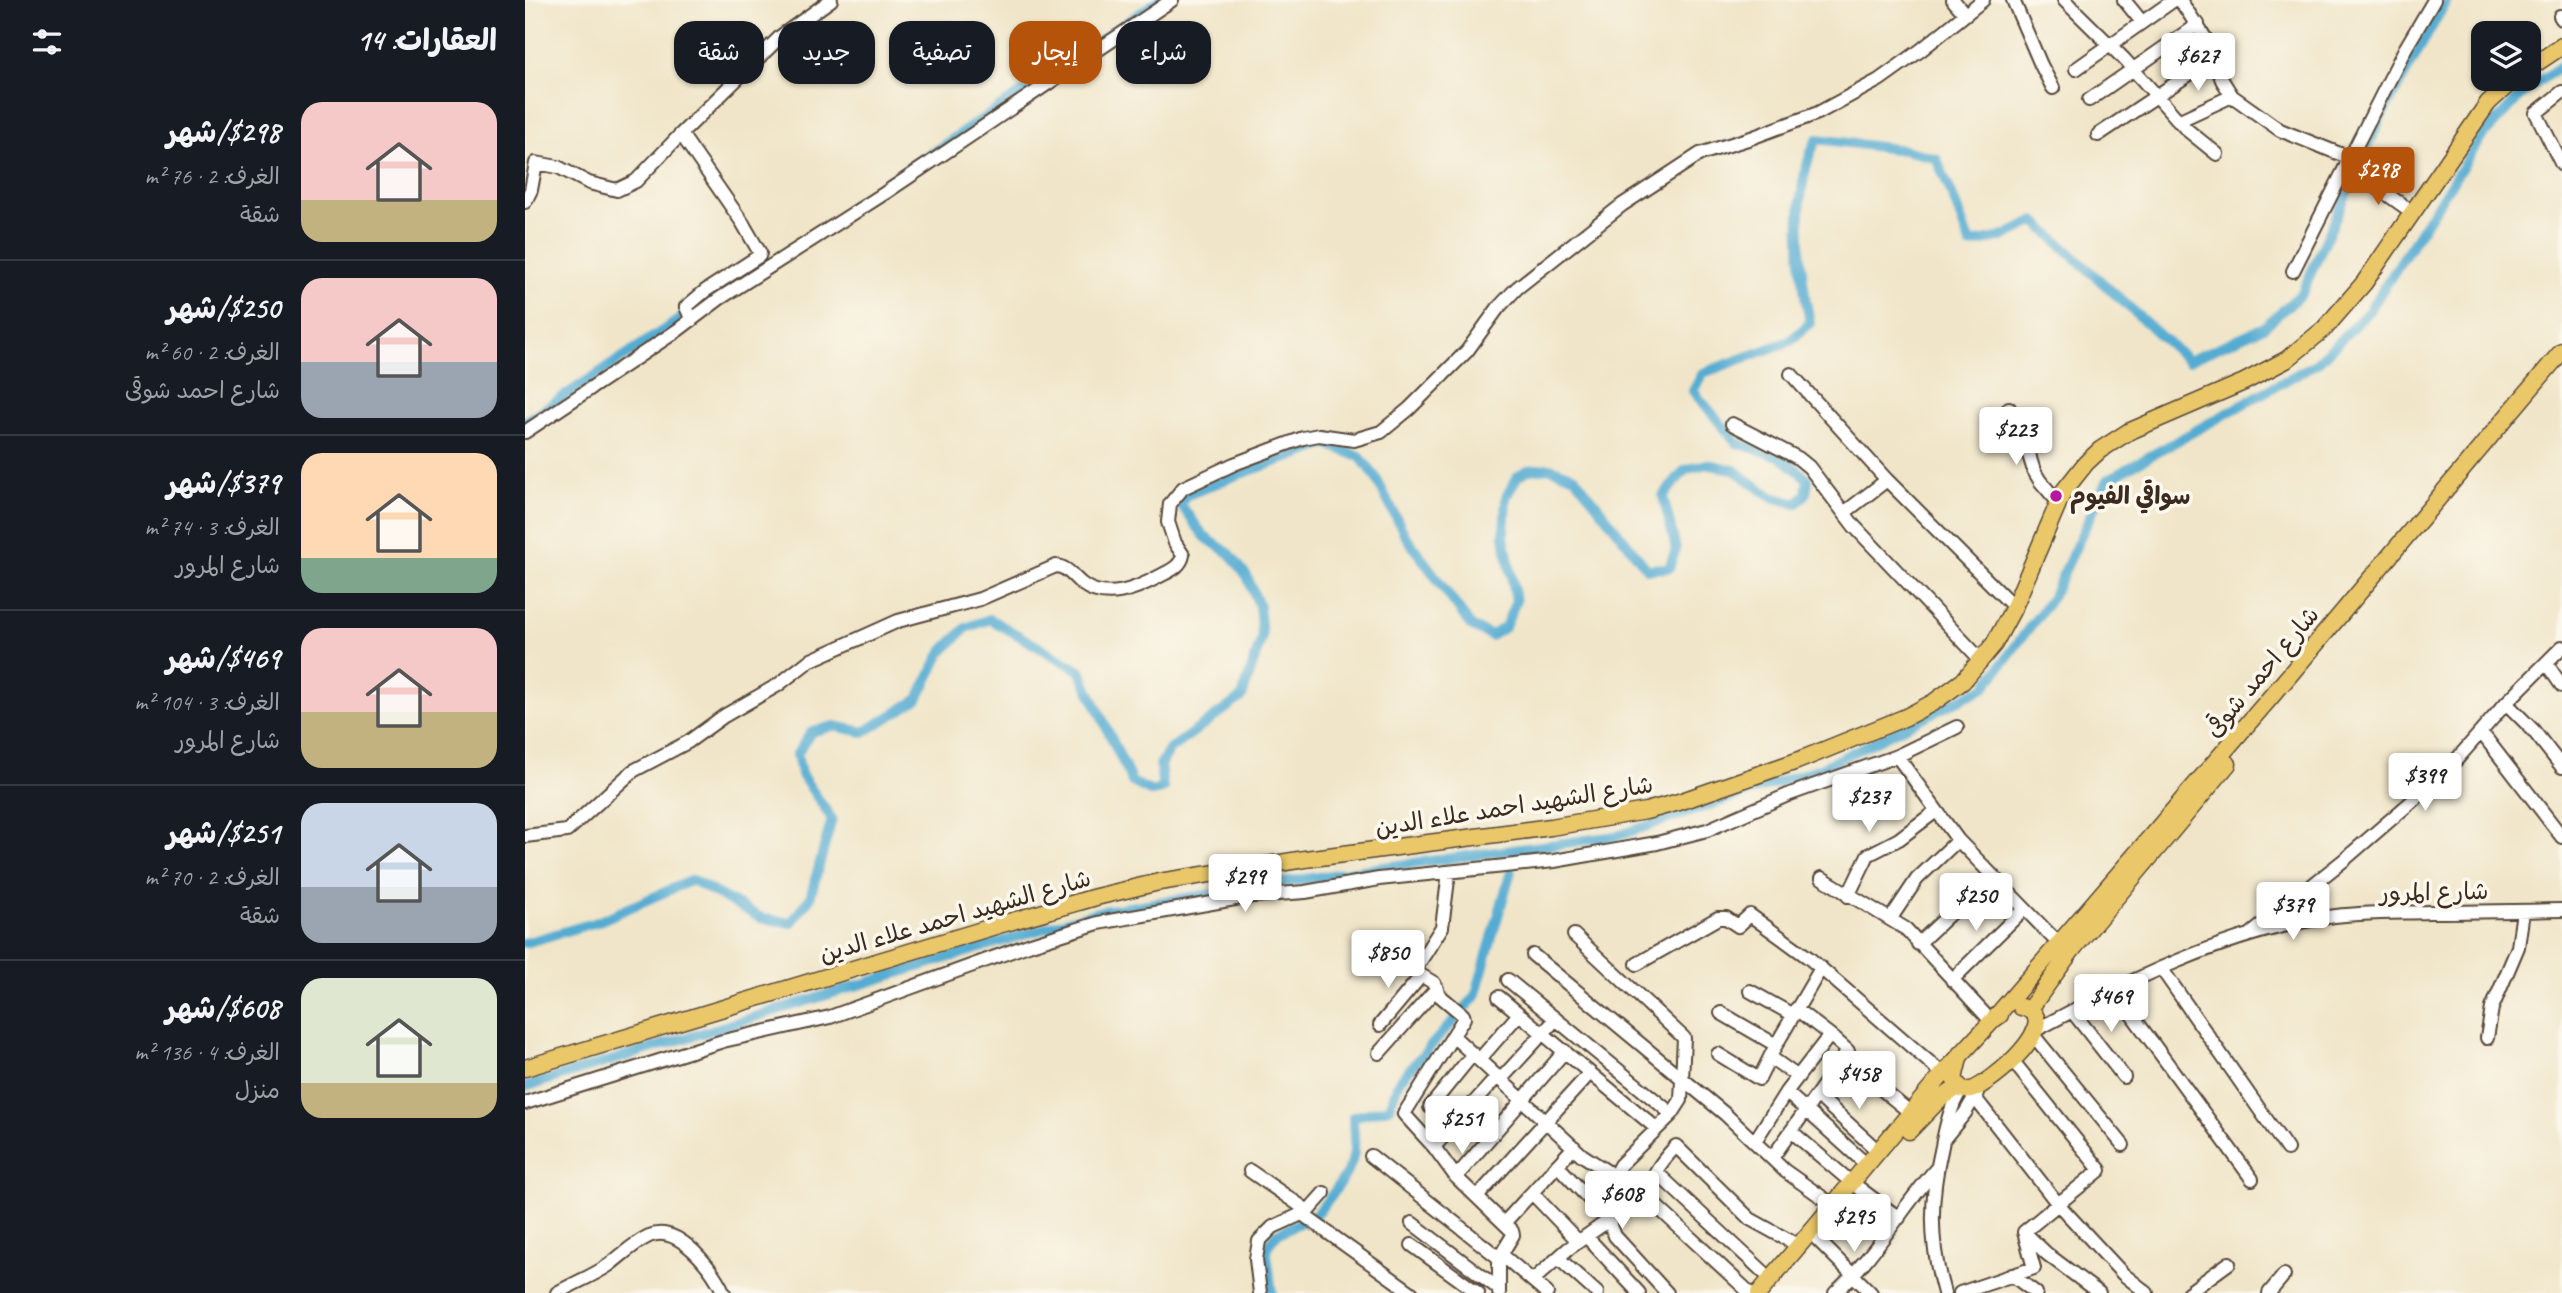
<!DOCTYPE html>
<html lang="ar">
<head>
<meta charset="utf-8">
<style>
  body { margin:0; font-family:Caveat,"Playpen Sans Arabic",sans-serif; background:#242831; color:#f1f3f6; direction:rtl; height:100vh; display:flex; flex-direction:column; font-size:26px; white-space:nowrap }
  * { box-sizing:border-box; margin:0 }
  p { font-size:23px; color:#9ea1a6 }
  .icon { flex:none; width:38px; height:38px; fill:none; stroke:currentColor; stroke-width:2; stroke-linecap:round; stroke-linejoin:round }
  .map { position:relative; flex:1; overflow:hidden; direction:ltr }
  .panel { display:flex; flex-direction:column; background:#171b24; width:525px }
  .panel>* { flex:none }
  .top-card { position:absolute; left:21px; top:21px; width:665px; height:63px; direction:rtl; display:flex; gap:14px }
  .controls { position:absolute; left:1946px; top:21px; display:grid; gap:14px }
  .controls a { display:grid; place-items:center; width:70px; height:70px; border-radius:14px; background:#171b24; box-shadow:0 2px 5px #0004; font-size:35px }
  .price { position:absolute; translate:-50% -60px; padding:0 16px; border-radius:7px; background:#fff; color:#222; font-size:23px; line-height:46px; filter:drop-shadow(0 2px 4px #0008) }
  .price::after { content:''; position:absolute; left:50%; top:42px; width:21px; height:16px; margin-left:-10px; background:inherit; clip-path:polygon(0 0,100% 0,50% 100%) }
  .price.active { background:#b45309; color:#fff }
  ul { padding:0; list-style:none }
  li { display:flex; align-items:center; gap:21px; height:175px; padding:0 28px }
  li+li { border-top:2px solid #363941 }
  li span { display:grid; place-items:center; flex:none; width:196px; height:140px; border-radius:21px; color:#555 }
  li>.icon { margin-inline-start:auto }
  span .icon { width:84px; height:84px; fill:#fffc; stroke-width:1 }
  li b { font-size:30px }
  h2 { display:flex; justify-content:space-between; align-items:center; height:84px; padding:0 28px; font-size:30px }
  .tag { padding:0 24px; border-radius:21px; background:#171b24; box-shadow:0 2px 5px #0004; font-size:24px; line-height:63px }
  .tag.active { background:#b45309; color:#fff }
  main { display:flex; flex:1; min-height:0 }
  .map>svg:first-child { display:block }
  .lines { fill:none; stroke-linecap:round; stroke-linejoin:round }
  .canal { stroke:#55acd2; stroke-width:10 }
  .minor-casing { stroke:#564638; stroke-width:16 }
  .major-casing { stroke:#564638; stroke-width:19 }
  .minor { stroke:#fff; stroke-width:12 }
  .major { stroke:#eac769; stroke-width:16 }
  .poi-dot { fill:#b5179e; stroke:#fbf7ec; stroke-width:2.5 }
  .labels { text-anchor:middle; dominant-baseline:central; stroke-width:7; stroke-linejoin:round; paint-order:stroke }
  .poi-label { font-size:24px; font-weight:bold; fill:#3b2a1e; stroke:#fbf7ec; text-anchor:start }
  .street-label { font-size:24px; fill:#3b2a1e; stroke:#fbf7ec }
</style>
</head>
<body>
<main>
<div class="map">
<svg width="2037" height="1293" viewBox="0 0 2037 1293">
  <rect width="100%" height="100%" fill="#fbf7ec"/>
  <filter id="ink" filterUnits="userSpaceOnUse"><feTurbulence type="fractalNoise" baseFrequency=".0143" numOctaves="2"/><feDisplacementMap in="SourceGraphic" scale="14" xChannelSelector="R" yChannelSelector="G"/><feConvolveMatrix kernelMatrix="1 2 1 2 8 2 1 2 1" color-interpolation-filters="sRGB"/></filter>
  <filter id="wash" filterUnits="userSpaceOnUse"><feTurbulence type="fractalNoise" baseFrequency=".00686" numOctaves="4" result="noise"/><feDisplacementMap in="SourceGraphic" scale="28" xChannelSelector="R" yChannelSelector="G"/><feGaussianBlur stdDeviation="1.57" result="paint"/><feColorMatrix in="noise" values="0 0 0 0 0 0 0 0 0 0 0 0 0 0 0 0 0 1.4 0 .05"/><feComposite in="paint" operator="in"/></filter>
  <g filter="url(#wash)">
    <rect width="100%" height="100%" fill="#f0e5c8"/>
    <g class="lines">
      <path class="canal" d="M325,208L635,0
        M0,422L169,310
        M0,943L72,922L167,880L236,918L266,923L285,898L307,819L276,774L272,754L286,732L309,726L339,732L393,699L416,653L441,628L465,619L555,671L607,782L627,792L638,788L635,765L645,749L717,697L737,637L734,606L722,576L705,554L680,537L655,504L662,495L712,475L802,444L835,457L850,476L880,535L946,626L966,636L980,627L991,601L979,536L981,497L992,477L1003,470L1025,468L1050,477L1122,569L1144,568L1151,549L1138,496L1160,470L1182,464L1209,470L1247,497L1271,504L1281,494L1283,479L1256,457L1212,443L1168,391L1178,373L1265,341L1285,323C1274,270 1266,188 1292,139L1379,150L1411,158L1426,192L1445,244L1477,237L1510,221L1663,361L1739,327L1777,293L1857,115L1922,0
        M0,1087L573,912L844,869L1092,836L1296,768L1460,687L1528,596L1582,480L1792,363L1844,311L1955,139L1998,93L2037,65
        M787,1217C799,1207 825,1173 828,1157C831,1145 828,1130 828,1117L864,1108L874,1081L950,997L986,871
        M747,1293L741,1248L752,1234L780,1220"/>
    </g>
  </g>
  <g filter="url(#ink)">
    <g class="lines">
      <defs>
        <path id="minor" d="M1428,0L1440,14
          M1488,0L1516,65L1528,88
          M1539,0L1599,59L1661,129L1692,154
          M1599,0L1617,22
          M1655,0L1683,42L1697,80L1707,96L1755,130L1825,158
          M2035,16L2037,19
          M1551,69L1649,0
          M2037,92L2011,113L2037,165
          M1564,100L1673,24
          M1653,121L1707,96
          M1573,135L1690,57
          M1821,165L1887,212
          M0,202L6,190L11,163L33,167L64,183L92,190L111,181L156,134
          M1768,271L1880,49L1909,0
          M167,320L161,307L180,291L234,256L235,253L217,222L156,134L256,36L306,0
          M1266,374L1362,480L1489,607
          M1484,408L1499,439L1509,471L1515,481L1533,502
          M1207,424L1273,458L1284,467L1329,526L1456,660
          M0,432L153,330L194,299L360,193L647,0
          M1319,513L1362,480
          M2021,663L2037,686
          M1981,703L2008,730L2037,767
          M1956,732L2037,837
          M1372,756L1433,840L1535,945
          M0,836L42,831L108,771L163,742L199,716L253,685L284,661L373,621L455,599L531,566C543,567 548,577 557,584C581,602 611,589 635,576C644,571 656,567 658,555L650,543L643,522L645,504L658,488L709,464L778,438L794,435L829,440L856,432L884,409L942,351L973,308L992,288L1097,205L1175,154L1226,138L1293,113L1354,80L1396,50L1458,0
          M924,872L917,927L889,971L909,983L914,995L938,1015L939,1018L879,1114L909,1147L931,1177L987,1231L988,1235L974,1258V1293
          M1297,878L1381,929L1466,1021
          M1323,896L1343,855L1374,839L1411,811
          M1366,918L1392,879L1433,840
          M1726,934L1819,860L1900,790L1926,766L1981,703L2037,647
          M1049,935L1159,1038L1156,1100L1147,1114
          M1393,944L1466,875
          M1008,955L1200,1114L1260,1171L1308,1205
          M1112,964L1193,918H1201L1213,926L1225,915L1284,958L1418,1074
          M1636,968L1762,1149
          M983,980L1147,1114L1095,1165L1089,1176L1084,1220L1090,1236L1142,1293
          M1427,980L1499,909
          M1588,989L1727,1179
          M1225,991L1268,1015
          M974,997L1131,1128
          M1547,1011L1599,1077
          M1196,1013L1251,1045L1296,968
          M855,1025L896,976
          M1511,1030C1603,981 1699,933 1803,917C1836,912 1870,913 1904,912C1948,912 1993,911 2037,910
          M1305,1035L1323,1051L1318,1058L1386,1113
          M928,1036L1057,1155L1089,1176
          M1509,1036L1598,1145
          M1962,1038L1967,1008L1993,947L1998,911
          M854,1053L912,988
          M1193,1054L1234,1079L1251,1045
          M1245,1057L1273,1077
          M954,1060L994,1014
          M976,1079L1031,1019
          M1261,1092L1342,1165
          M1292,1095L1353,1151
          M1450,1098L1533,1204L1575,1170L1487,1060
          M0,1103L198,1041L305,1017L506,944L573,923L727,896L780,892L854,879L1029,861L1132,843L1182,830L1265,794L1372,756L1432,727
          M905,1107L948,1054
          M1266,1131L1327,1183
          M1418,1140L1440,1113L1452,1093
          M1230,1141L1261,1092L1305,1035L1271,1009
          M909,1147L973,1076
          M846,1156L974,1258
          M1247,1158L1318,1058
          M725,1171L783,1211
          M1131,1172L1246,1279
          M931,1177L1040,1051
          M1334,1188L1374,1218
          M1007,1193L1053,1241
          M952,1197L1065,1073
          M777,1214L887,1293
          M887,1223L974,1289
          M979,1223L1049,1147
          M1499,1232L1522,1254L1574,1293
          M1061,1236L1114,1293
          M1292,1239L1346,1293
          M887,1245L953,1293
          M976,1254L1022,1293
          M1033,1258L1072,1293
          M1487,1275L1511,1293
          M1008,1280L1043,1249L1084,1220L1032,1165
          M32,1293C49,1283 68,1276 84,1265C97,1255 109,1243 124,1236C154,1223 188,1270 199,1293
          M735,1293L731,1259L734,1241L748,1227L783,1211L799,1193
          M1225,1293L1128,1203C1120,1180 1136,1162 1151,1146L1225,1219L1274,1246
          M1310,1293C1350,1256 1376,1209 1411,1169
          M1419,1293C1404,1241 1405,1198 1417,1146C1421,1125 1425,1108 1436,1089
          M1435,1293L1509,1268L1499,1232L1533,1204L1598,1274L1622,1293
          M1663,1293L1704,1263
          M1744,1293L1759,1275"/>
        <path id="major" d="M2004,68L2037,46
          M1504,1010L1547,950L1703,764
          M1468,1020L1763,677L2037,351
          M1435,1054L1429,1079L1436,1089C1440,1090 1442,1091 1446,1090C1465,1085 1545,1018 1496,1007
          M0,1068L477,924L571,897L634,882L780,859L1026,827L1121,811L1154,802L1272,761L1381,717L1409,702L1438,681L1469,644L1489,607L1538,492L1561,463L1575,450L1603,432L1719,382L1761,360L1799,329L1839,283L1963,103L1989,79
          M1384,1131L1414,1100L1433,1087
          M1234,1293L1418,1074L1468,1020L1475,1015"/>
      </defs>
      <use href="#minor" class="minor-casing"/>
      <use href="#major" class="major-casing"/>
      <use href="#minor" class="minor"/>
      <use href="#major" class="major"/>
    </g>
  </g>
  <circle class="poi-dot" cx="1531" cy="496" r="7"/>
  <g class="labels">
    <g class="poi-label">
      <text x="1545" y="496">سواقي الفيوم</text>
    </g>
    <g class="street-label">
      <text transform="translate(1737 672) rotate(-50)">شارع احمد شوقى</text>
      <text transform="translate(989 806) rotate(-9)">شارع الشهيد احمد علاء الدين</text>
      <text transform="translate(1909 892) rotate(-1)">شارع المرور</text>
      <text transform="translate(430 916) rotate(-16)">شارع الشهيد احمد علاء الدين</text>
    </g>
  </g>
</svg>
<div class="controls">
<a><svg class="icon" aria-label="layers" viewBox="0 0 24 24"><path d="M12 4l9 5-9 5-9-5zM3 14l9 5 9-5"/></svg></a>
</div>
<b class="price" style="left:1673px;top:93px">$627</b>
<b class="price active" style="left:1853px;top:207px">$298</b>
<b class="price" style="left:1491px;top:467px">$223</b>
<b class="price" style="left:1900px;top:813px">$399</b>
<b class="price" style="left:1344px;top:834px">$237</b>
<b class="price" style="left:720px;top:914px">$299</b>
<b class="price" style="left:1451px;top:933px">$250</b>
<b class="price" style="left:1768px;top:942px">$379</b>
<b class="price" style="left:863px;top:990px">$850</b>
<b class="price" style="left:1586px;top:1034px">$469</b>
<b class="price" style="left:1334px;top:1111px">$458</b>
<b class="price" style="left:937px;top:1156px">$251</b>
<b class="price" style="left:1097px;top:1231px">$608</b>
<b class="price" style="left:1329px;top:1254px">$295</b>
<div class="top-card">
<a class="tag">شراء</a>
<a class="tag active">إيجار</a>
<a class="tag">تصفية</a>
<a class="tag">جديد</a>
<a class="tag">شقة</a>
</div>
</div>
<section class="panel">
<h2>العقارات: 14<svg class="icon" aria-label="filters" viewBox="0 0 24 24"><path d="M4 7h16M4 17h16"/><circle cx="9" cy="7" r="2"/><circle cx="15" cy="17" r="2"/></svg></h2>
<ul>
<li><span style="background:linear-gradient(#f6c9c9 70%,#c2b280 0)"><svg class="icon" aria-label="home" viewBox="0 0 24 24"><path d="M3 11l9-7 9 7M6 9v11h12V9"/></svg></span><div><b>$298/شهر</b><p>الغرف: 2 · 76 m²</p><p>شقة</p></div></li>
<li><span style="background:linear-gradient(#f6c9c9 60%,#9aa5b1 0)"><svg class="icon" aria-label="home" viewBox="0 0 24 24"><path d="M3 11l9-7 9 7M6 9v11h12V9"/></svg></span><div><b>$250/شهر</b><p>الغرف: 2 · 60 m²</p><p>شارع احمد شوقى</p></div></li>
<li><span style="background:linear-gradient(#ffd9b3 75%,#7fa58c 0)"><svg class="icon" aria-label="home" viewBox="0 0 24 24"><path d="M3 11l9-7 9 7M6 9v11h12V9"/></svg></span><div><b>$379/شهر</b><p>الغرف: 3 · 74 m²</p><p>شارع المرور</p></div></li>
<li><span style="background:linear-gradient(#f6c9c9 60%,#c2b280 0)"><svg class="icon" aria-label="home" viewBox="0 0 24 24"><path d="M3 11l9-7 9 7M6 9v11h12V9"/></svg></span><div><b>$469/شهر</b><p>الغرف: 3 · 104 m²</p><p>شارع المرور</p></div></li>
<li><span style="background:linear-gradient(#c9d6e8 60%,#9aa5b1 0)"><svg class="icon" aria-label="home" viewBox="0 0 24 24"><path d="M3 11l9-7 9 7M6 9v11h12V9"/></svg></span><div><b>$251/شهر</b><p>الغرف: 2 · 70 m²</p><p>شقة</p></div></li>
<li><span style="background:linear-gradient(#dfe7d0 75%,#c2b280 0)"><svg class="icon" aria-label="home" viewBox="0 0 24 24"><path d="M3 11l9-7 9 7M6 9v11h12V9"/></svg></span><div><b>$608/شهر</b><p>الغرف: 4 · 136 m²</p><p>منزل</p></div></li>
</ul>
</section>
</main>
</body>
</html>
